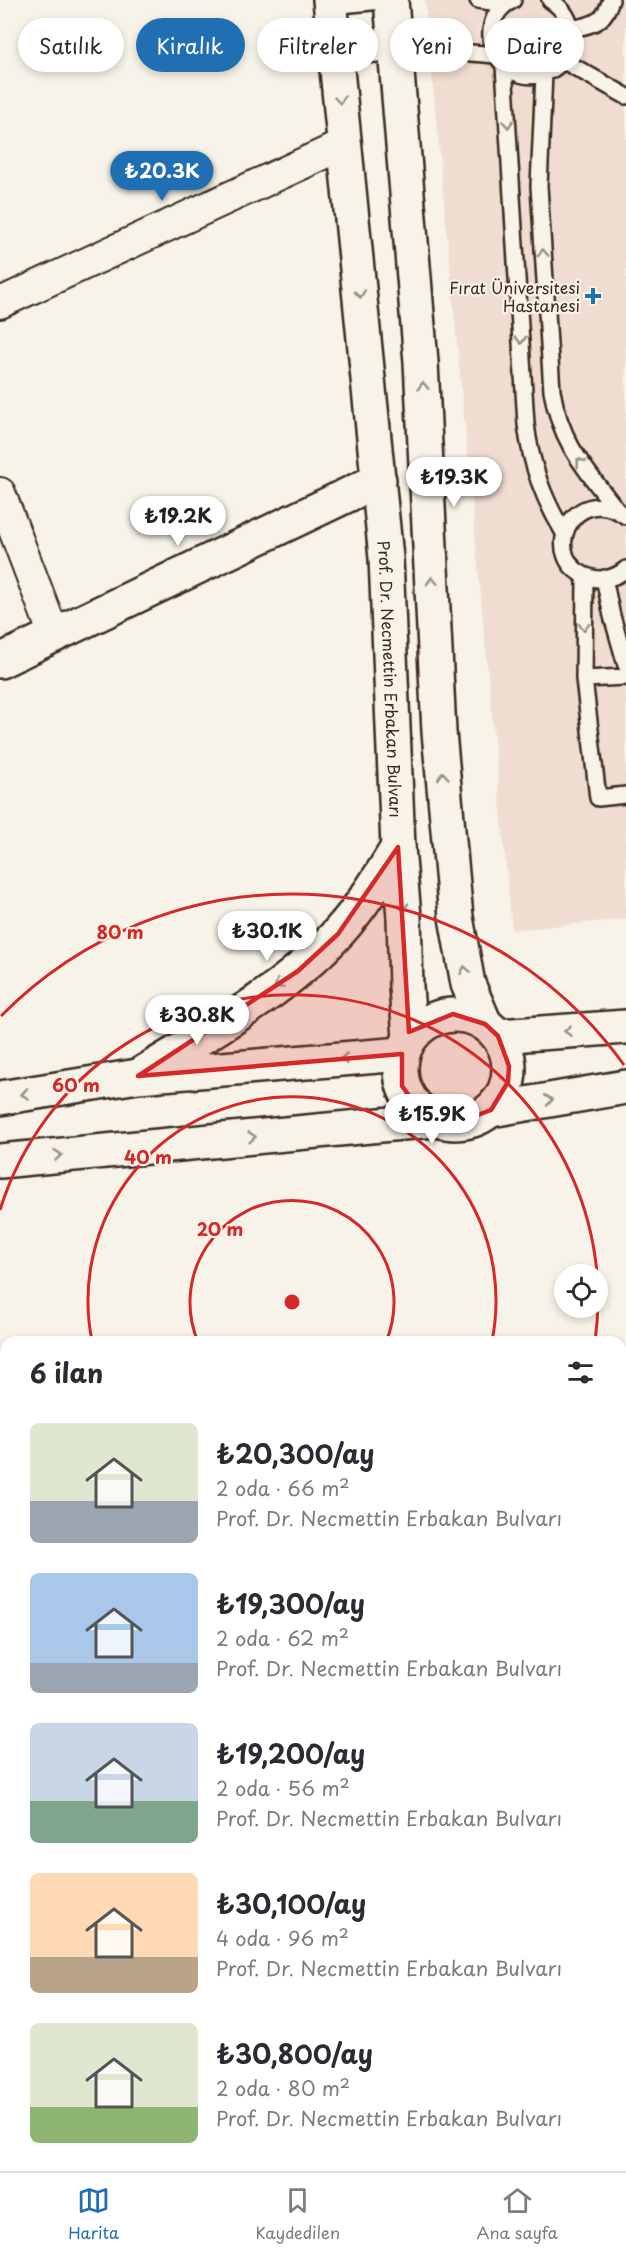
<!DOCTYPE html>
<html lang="tr">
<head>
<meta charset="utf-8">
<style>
  body { margin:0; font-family:"Playpen Sans",sans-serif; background:#f2f2f3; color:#2b2b33; height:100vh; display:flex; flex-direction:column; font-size:22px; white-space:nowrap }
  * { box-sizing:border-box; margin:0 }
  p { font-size:20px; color:#7c7c81 }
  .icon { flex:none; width:33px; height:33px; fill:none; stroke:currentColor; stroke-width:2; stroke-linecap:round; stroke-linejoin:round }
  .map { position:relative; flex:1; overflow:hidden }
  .side { position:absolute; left:0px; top:1336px; width:627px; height:836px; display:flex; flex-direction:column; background:#fff; border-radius:18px 18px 0 0; box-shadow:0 3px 9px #0003 }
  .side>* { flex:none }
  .guide { position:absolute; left:18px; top:18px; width:591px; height:54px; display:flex; gap:12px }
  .controls { position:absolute; left:554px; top:1264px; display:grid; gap:12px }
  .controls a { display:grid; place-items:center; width:54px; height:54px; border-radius:50%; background:#fff; box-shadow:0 3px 9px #0003; font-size:30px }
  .price { position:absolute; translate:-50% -51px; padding:0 14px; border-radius:21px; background:#fff; color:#222; font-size:20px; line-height:39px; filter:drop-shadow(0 2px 3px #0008) }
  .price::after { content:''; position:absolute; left:50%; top:36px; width:18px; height:14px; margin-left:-9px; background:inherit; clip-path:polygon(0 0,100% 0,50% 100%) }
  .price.active { background:#1f6fb2; color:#fff }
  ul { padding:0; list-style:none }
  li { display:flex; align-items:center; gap:18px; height:150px; padding:0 30px }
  li span { display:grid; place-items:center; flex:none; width:168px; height:120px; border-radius:9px; color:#555 }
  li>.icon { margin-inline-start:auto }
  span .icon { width:72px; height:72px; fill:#fffc; stroke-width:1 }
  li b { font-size:26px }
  h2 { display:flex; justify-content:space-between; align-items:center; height:72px; padding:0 30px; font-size:26px }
  .chip { padding:0 21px; border-radius:27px; background:#fff; box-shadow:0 3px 9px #0003; font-size:21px; line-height:54px }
  .chip.active { background:#1f6fb2; color:#fff }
  .dock { display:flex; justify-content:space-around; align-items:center; height:84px; border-top:2px solid #e1e1e2; background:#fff; font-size:16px; color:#7c7c81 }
  .dock a { display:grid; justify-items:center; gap:3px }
  .dock .active { color:#1f6fb2 }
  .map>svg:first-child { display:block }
  .built { fill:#f0dcd0 }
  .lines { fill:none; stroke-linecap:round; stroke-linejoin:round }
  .service-casing { stroke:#3b2a1e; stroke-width:20 }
  .minor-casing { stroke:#3b2a1e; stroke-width:34 }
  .tertiary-casing { stroke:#3b2a1e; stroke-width:38 }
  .secondary-casing { stroke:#3b2a1e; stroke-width:38 }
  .service { stroke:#f7f3e8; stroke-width:15 }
  .minor { stroke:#f7f3e8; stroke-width:30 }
  .tertiary { stroke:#f7f3e8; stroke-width:33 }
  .secondary { stroke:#f7f3e8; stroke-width:33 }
  .oneway { stroke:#998e83 }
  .marked { fill:#d62828; fill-opacity:0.2; stroke:#d62828; stroke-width:4.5; stroke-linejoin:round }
  .ring { fill:none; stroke:#d62828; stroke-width:3 }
  .poi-dot { fill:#1f6fb2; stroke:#f7f3e8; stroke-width:2 }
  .labels { text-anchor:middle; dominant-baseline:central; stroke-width:4.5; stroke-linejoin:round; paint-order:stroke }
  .poi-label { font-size:16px; fill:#3b2a1e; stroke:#f7f3e8; text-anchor:end }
  .street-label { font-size:16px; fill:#3b2a1e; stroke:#f7f3e8 }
  .centre { fill:#d62828; stroke:#f7f3e8; stroke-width:3 }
  .ring-label { font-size:18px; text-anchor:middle; font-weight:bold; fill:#d62828; stroke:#f7f3e8; stroke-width:4.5; stroke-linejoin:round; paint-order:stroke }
</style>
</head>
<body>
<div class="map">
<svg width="626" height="2171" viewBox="0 0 626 2171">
  <rect width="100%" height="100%" fill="#f7f3e8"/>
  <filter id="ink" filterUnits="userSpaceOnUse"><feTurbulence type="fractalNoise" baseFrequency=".0167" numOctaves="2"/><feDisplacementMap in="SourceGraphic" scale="12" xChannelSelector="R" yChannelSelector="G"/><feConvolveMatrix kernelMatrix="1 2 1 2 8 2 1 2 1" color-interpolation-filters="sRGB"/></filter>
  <g filter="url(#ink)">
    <path class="built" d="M425,0H626V919L512,930Z"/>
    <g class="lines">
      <defs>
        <path id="service" d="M478,0L505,4
          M513,0C465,24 503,98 553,69C563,63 570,50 571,38C572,21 564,9 550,0
          M331,6L392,0
          M571,29C594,24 603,24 611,0
          M336,57C390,53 442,49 495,55
          M562,60L626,96
          M504,66L526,424C531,465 543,498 564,533
          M544,74L539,186L552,391C561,444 585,468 616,509
          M626,516C571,478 536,563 592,578C604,581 617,577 626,569
          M585,576L584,679L598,798L626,795
          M604,578L612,616L626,665
          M584,679L626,677"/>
        <path id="minor" d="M0,303L345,144
          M0,493L54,635
          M621,1458L626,1457
          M0,1567L6,1561
          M0,1670L6,1682
          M621,1861L626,1860
          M0,1898L6,1895
          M0,2081L6,2078
          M456,2166L466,2171
          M26,2171L30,2166"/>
        <path id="tertiary" d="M0,661L379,480"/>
        <g id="secondary">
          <path id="s1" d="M330,0L386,558L398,847L404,917L406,987L410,1038"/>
          <path d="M391,0L421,362L439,732L456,917L468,984L485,1024"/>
          <circle cx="455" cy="1069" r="54"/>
          <path d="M498,1036L626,1027"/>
          <path d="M143,1073C210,1032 283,992 337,934C361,908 380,877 398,847"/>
          <path d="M0,1098L138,1076L402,1054"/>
          <path d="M491,1110L626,1087"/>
          <path d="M0,1161L434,1120"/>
        </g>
      </defs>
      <use href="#service" class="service-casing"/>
      <use href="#minor" class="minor-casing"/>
      <use href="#tertiary" class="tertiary-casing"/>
      <use href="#secondary" class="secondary-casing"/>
      <use href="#service" class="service"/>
      <use href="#minor" class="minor"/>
      <use href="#tertiary" class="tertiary"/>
      <use href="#secondary" class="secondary"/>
    </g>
    <defs><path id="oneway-chevron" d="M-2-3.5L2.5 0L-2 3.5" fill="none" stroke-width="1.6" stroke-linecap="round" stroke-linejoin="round" transform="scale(1.5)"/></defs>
    <g class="oneway">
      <use href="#oneway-chevron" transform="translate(340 100) rotate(84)"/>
      <use href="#oneway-chevron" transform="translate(508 124) rotate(86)"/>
      <use href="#oneway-chevron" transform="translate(543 253) rotate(-93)"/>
      <use href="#oneway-chevron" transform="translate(360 294) rotate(84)"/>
      <use href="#oneway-chevron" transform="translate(521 340) rotate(87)"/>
      <use href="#oneway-chevron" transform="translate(423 386) rotate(-93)"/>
      <use href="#oneway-chevron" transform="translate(580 462) rotate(-127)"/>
      <use href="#oneway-chevron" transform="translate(432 581) rotate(-93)"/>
      <use href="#oneway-chevron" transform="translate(584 627) rotate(91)"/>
      <use href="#oneway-chevron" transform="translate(443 776) rotate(-95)"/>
      <use href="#oneway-chevron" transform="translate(403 907) rotate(85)"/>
      <use href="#oneway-chevron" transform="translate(465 970) rotate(-102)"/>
      <use href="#oneway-chevron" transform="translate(278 985) rotate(145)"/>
      <use href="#oneway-chevron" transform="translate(568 1031) rotate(176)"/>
      <use href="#oneway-chevron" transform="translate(344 1059) rotate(175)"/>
      <use href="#oneway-chevron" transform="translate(25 1094) rotate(171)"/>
      <use href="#oneway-chevron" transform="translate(549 1100) rotate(-10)"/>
      <use href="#oneway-chevron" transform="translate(252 1137) rotate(-5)"/>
      <use href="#oneway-chevron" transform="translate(58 1155) rotate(-5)"/>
    </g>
  </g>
  <path class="marked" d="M398,847L409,1032L453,1014L485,1024L498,1036L509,1066L508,1082L491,1110L454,1124L421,1112L402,1086V1054L138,1076L298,971L338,934Z"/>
  <g class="ring">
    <path d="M198 1342A102 102 0 1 1 386 1342"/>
    <path d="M92 1341A204 204 0 1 1 492 1341"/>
    <path d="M5 1409A306 306 0 0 1 0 1394M0 1210A306 306 0 0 1 597 1273M597 1278A306 306 0 0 1 595 1342"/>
    <path d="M1 1016A408 408 0 0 1 624 1065"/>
  </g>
  <path class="poi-dot" d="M590 287h6v6h6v6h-6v6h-6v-6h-6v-6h6z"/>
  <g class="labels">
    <g class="poi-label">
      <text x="580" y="287">Fırat Üniversitesi<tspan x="580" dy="18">Hastanesi</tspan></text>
    </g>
    <g class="street-label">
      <text stroke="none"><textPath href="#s1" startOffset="682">Prof. Dr. Necmettin Erbakan Bulvarı</textPath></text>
    </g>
  </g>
  <circle cx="292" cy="1302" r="9" class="centre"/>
  <g class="ring-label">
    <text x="120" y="939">80 m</text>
    <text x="76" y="1092">60 m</text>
    <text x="148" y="1164">40 m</text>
    <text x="220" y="1236">20 m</text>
  </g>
</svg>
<div class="controls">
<a><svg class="icon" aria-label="locate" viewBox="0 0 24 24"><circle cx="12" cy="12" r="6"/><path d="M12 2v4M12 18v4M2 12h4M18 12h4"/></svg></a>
</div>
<b class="price active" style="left:162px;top:202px">₺20.3K</b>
<b class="price" style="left:454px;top:508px">₺19.3K</b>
<b class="price" style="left:178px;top:547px">₺19.2K</b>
<b class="price" style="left:267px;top:962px">₺30.1K</b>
<b class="price" style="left:197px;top:1046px">₺30.8K</b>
<b class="price" style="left:432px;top:1145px">₺15.9K</b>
<div class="guide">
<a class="chip">Satılık</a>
<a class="chip active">Kiralık</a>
<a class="chip">Filtreler</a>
<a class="chip">Yeni</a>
<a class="chip">Daire</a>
</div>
<section class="side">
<h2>6 ilan<svg class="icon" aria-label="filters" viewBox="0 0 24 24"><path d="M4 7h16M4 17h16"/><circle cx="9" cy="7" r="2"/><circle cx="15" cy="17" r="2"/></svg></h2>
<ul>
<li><span style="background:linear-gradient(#dfe7d0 65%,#9aa5b1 0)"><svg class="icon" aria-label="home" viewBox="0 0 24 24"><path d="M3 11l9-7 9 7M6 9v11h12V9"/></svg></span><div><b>₺20,300/ay</b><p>2 oda · 66 m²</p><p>Prof. Dr. Necmettin Erbakan Bulvarı</p></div></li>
<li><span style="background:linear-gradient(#a9c7e8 75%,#9aa5b1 0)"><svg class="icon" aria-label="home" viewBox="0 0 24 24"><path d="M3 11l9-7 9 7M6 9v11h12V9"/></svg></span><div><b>₺19,300/ay</b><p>2 oda · 62 m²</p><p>Prof. Dr. Necmettin Erbakan Bulvarı</p></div></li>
<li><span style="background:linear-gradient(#c9d6e8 65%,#7fa58c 0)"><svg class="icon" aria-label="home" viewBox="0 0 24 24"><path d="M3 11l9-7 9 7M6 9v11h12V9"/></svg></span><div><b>₺19,200/ay</b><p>2 oda · 56 m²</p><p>Prof. Dr. Necmettin Erbakan Bulvarı</p></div></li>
<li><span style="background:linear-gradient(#ffd9b3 70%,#b9a48a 0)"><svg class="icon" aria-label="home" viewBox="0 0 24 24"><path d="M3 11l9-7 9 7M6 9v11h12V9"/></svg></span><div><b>₺30,100/ay</b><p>4 oda · 96 m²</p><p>Prof. Dr. Necmettin Erbakan Bulvarı</p></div></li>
<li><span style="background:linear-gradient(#dfe7d0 70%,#8fb573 0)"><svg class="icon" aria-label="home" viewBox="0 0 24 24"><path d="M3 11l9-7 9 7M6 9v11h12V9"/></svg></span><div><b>₺30,800/ay</b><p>2 oda · 80 m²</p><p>Prof. Dr. Necmettin Erbakan Bulvarı</p></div></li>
</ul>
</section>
</div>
<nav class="dock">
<a class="active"><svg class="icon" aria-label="map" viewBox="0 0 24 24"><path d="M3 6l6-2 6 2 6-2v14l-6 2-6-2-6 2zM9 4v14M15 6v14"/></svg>Harita</a>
<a><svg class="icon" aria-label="saved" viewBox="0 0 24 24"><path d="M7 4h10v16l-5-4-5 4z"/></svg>Kaydedilen</a>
<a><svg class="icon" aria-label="home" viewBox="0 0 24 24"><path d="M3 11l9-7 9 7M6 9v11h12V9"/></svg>Ana sayfa</a>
</nav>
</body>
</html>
